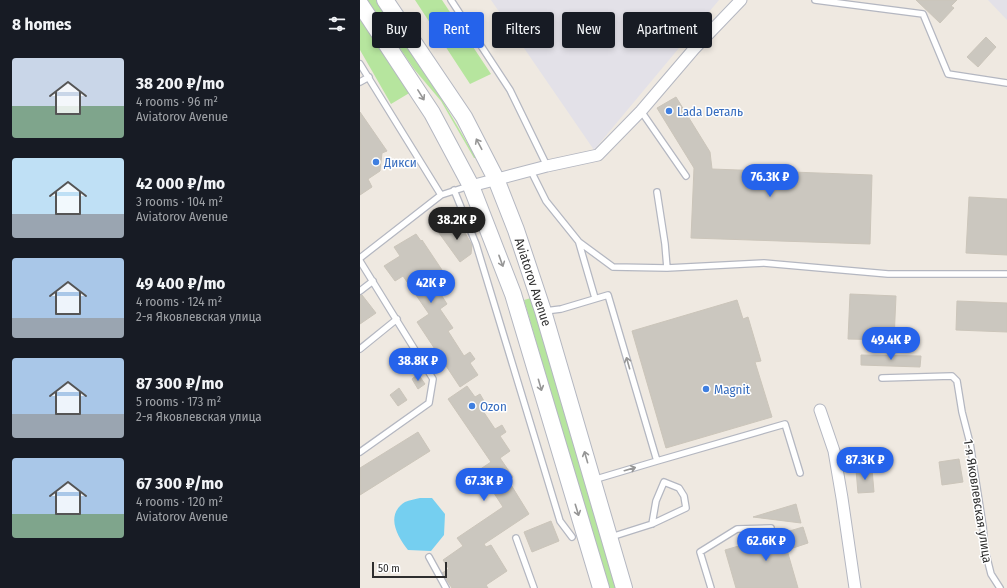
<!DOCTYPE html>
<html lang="en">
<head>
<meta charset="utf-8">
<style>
  body { margin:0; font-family:"Fira Sans Condensed",sans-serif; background:#242831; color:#f1f3f6; height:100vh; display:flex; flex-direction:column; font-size:15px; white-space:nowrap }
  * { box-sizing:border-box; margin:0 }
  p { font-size:13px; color:#9ea1a6 }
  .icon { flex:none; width:22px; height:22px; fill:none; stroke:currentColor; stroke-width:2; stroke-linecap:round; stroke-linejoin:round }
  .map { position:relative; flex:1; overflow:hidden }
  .panel { display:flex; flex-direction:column; background:#171b24; width:360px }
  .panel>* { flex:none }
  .hud { position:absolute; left:12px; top:12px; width:380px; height:36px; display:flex; gap:8px }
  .scale { position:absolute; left:12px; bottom:10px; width:75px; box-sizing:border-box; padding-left:4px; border:2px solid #2e2e2e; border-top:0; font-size:11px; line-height:14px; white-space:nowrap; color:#2e2e2e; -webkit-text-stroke:3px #fff; paint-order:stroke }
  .price { position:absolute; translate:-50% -34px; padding:0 9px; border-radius:14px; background:#2563eb; color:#fff; font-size:13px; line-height:26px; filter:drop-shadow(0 1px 2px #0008) }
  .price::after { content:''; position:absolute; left:50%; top:24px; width:12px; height:9px; margin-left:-6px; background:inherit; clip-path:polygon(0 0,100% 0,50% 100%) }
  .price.selected { background:#222; color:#fff }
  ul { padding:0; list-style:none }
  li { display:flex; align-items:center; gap:12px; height:100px; padding:0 12px }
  li span { display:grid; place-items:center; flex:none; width:112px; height:80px; border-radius:4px; color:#555 }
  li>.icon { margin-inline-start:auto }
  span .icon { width:48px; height:48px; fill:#fffc; stroke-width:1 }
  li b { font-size:17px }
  h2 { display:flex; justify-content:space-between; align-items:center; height:48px; padding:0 12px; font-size:17px }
  .chip { padding:0 14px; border-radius:4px; background:#171b24; box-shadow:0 2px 6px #0003; font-size:14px; line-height:36px }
  .chip.selected { background:#2563eb; color:#fff }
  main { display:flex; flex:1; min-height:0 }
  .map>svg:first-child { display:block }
  .industrial { fill:#e3e1e8 }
  .green { fill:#b6e59e }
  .water { fill:#75cff0 }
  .building { fill:#cbc7bf; stroke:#cbc5ba }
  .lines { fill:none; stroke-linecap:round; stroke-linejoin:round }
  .lane-casing { stroke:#b4b7c1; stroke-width:8 }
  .street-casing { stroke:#b4b7c1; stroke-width:13 }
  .secondary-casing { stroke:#b4b7c1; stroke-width:18 }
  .lane { stroke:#fff; stroke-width:5.5 }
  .street { stroke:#fff; stroke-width:11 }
  .secondary { stroke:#fff; stroke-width:16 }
  .oneway { stroke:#969696 }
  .shop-dot { fill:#3f7fe0; stroke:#fff; stroke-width:1.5 }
  .labels { text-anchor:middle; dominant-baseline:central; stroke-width:3; stroke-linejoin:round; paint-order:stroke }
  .shop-label { font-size:13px; fill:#366cbe; stroke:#fff; text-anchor:start }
  .street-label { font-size:13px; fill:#2e2e2e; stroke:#fff }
</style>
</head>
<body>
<main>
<section class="panel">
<h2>8 homes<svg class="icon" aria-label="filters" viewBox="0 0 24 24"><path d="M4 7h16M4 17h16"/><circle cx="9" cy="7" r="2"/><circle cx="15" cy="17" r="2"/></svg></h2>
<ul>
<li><span style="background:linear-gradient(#c9d6e8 60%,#7fa58c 0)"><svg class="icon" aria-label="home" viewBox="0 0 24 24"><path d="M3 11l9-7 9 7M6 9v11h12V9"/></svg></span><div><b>38 200 ₽/mo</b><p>4 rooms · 96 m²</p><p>Aviatorov Avenue</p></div></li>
<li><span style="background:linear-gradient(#bfe0f5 70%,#9aa5b1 0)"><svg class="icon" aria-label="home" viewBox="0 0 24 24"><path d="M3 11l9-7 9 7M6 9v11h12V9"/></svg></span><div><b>42 000 ₽/mo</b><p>3 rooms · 104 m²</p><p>Aviatorov Avenue</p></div></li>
<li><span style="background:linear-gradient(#a9c7e8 75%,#9aa5b1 0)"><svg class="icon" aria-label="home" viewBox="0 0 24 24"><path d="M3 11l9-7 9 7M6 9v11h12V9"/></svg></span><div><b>49 400 ₽/mo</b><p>4 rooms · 124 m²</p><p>2-я Яковлевская улица</p></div></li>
<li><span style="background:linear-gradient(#a9c7e8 70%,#9aa5b1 0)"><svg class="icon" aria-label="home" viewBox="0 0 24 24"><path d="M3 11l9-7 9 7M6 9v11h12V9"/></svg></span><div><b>87 300 ₽/mo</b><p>5 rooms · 173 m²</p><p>2-я Яковлевская улица</p></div></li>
<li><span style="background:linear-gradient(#a9c7e8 70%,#7fa58c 0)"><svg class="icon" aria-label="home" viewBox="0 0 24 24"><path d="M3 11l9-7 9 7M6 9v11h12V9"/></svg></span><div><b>67 300 ₽/mo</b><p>4 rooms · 120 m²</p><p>Aviatorov Avenue</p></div></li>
</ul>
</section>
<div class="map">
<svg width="647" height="588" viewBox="0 0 647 588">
  <rect width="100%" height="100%" fill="#efe9e1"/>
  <path class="industrial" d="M131,0H359L234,150Z
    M628,0H647V20Z"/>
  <path class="green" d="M7,0H16L81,98L116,158H114L81,101L54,69Z
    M55,0H82L131,74L110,84Z
    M0,15L51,92L31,104L0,50Z
    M171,298L256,588H248L164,300Z"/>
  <path class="water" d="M60,498H72L85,514L84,535L71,551L48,550C37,536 25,515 45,502C49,500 56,499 60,498Z"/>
  <path class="building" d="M556,0H597L591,6L594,8L580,23Z
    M626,37L636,47L618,67L607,57Z
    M316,97L350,152L352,169L512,175L510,244L331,238L334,168L297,108Z
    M0,112L27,151L22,153L20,171L8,179L12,187L0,195Z
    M609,197L647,199V255L606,253Z
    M98,221L112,245L111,254L100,262L79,233Z
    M56,234L61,241L62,240L84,273L77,277L83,286L78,290L87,304L80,309L93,328L88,331L104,356L110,352L115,359L110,363L118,375L100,387L57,322L69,314L43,276L35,281L24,266L40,256L34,247Z
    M490,294L536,296L534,340L488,339Z
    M2,295L16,313L0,324V295Z
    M377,300L383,319L388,317L401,361L395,362L412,417L306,448L272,331Z
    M597,301L647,303V332L596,330Z
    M501,355L561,356L560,367L501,365Z
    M58,374L65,384L58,389L52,379Z
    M107,386L115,397L120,394L124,401L119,405L135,429L142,425L146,432L140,436L150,451L140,458L153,477L148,480L169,514L124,544L126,547L131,545L147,571L126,585L128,588H92L82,573L89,569L83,560L103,546L97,538L143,507L119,470L131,462L88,399Z
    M39,388L47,400L38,406L30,395Z
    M58,432L70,451L0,495V468Z
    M599,459L603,482L582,485L579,462Z
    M512,469L514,492L498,493L496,470Z
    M436,504L441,523L393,517Z
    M191,521L199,541L172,552L164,532Z
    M443,527L448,543L427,550L438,588H376L365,550Z"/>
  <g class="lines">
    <defs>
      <path id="lane" d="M91,0L150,90L187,166
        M455,0L563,14L588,74L647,83
        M0,64L81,195
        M0,82L9,77
        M281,111L326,176
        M171,171L186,201L219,242L253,267L307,268L404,263L528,274H647
        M94,190L116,244L200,521L212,537
        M297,192L305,244L307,268
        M219,243L235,298
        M0,258L81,195L109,186
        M0,261L73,379L69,403L0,452
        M0,291L13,281
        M185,311L201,309L248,295L297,461L233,480
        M0,349L37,319
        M522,378L592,376L597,381L602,412L610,443L623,526L625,550L631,574L640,588
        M297,461L425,424L440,473
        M251,537L292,524L326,508L324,496L319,488L304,482L296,501L292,524
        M156,538L174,588
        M69,557L86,588
        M351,588L340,552L377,529L411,528"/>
      <path id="street" d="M111,186L187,166L238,155L281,111L334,49L381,0
        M460,410L474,451L482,498L495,588"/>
      <path id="secondary" d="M25,0L104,117L136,179L156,230L183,311L264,588
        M0,4L72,113L111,186L153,294L241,588"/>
    </defs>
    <use href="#lane" class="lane-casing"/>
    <use href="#street" class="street-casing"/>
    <use href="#secondary" class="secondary-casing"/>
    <use href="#lane" class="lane"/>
    <use href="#street" class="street"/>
    <use href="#secondary" class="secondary"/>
  </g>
  <defs><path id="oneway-shaft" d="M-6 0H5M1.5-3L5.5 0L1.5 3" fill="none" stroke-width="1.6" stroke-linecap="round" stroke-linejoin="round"/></defs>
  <g class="oneway">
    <use href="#oneway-shaft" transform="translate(61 95) rotate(58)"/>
    <use href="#oneway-shaft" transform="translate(119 144) rotate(-118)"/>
    <use href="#oneway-shaft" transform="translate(141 261) rotate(70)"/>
    <use href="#oneway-shaft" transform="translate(268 363) rotate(-106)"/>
    <use href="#oneway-shaft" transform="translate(180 385) rotate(74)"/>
    <use href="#oneway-shaft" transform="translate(226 457) rotate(-106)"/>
    <use href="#oneway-shaft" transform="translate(270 469) rotate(-16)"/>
    <use href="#oneway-shaft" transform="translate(217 510) rotate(73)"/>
  </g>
  <g class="shop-dot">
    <circle cx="309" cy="111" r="4"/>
    <circle cx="16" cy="162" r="4"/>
    <circle cx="346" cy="389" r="4"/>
    <circle cx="112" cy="406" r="4"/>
  </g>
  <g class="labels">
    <g class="shop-label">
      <text x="317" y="111">Lada Dеталь</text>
      <text x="24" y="162">Дикси</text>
      <text x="354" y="389">Magnit</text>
      <text x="120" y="406">Ozon</text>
    </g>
    <g class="street-label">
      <text transform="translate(173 282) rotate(72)">Aviatorov Avenue</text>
      <text transform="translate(618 501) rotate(81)">1-я Яковлевская улица</text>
    </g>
  </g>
</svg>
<div class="scale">50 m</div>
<b class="price" style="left:410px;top:198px">76.3K ₽</b>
<b class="price selected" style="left:97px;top:241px">38.2K ₽</b>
<b class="price" style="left:71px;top:304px">42K ₽</b>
<b class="price" style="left:531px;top:361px">49.4K ₽</b>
<b class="price" style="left:58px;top:382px">38.8K ₽</b>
<b class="price" style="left:505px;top:481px">87.3K ₽</b>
<b class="price" style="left:124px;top:502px">67.3K ₽</b>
<b class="price" style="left:406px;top:562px">62.6K ₽</b>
<div class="hud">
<a class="chip">Buy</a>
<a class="chip selected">Rent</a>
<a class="chip">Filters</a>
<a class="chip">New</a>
<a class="chip">Apartment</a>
</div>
</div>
</main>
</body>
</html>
